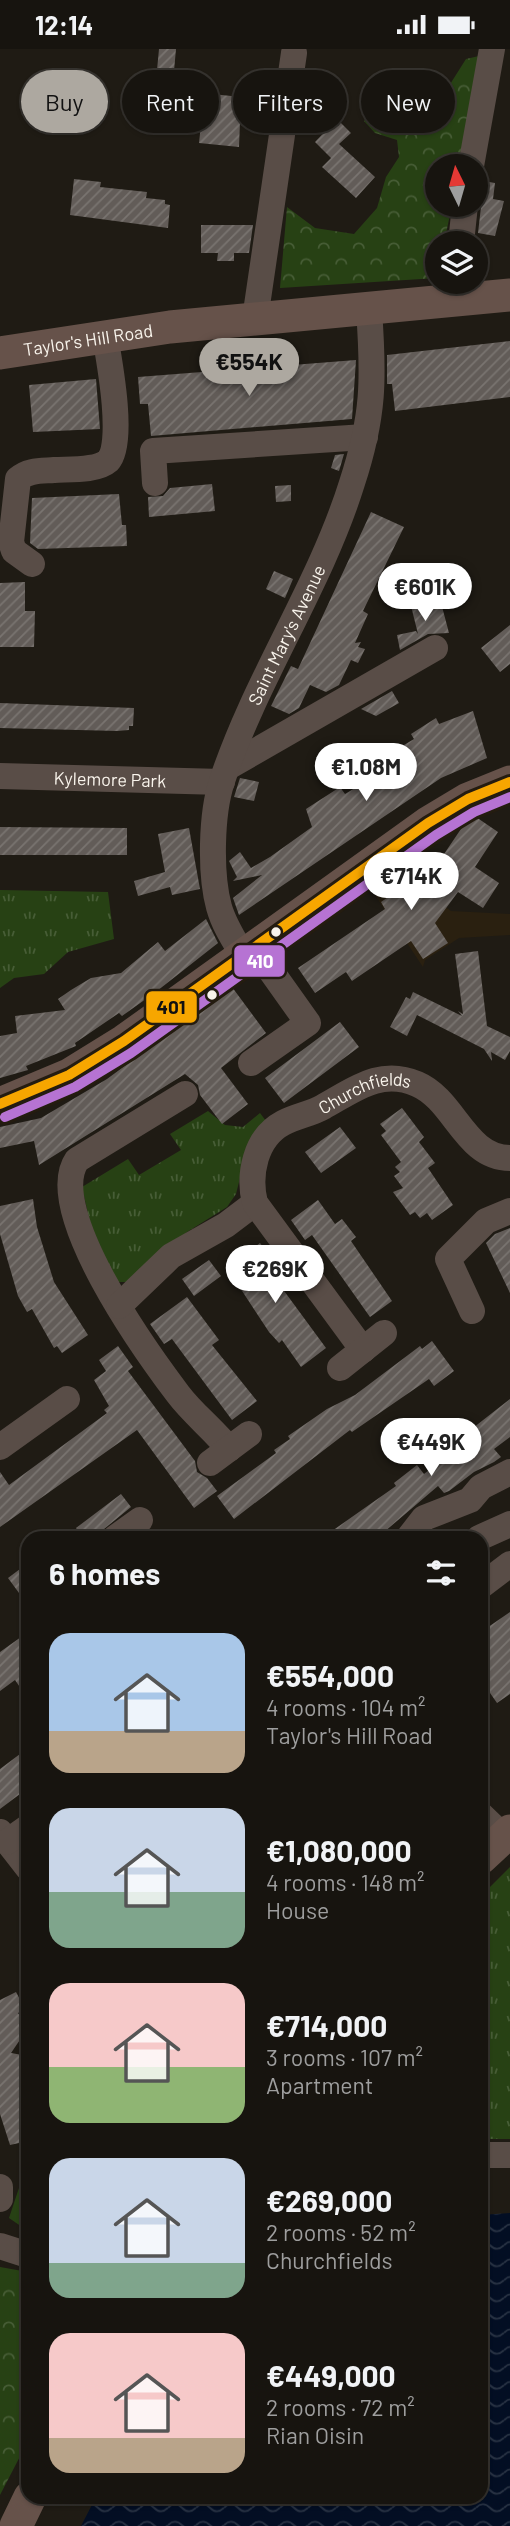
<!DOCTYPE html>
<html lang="en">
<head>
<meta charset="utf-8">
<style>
  body { margin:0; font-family:Barlow,sans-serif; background:#201d18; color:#f1f3f6; height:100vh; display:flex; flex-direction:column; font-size:26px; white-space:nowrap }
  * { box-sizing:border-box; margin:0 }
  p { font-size:23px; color:#9e9e9e }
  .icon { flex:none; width:38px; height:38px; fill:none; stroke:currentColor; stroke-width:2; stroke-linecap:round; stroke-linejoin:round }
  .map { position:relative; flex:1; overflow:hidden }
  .side { position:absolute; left:21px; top:1482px; width:467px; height:973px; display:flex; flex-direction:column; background:#17140f; border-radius:21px; box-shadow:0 2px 5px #0004,0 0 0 2px #36332f }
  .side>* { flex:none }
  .hud { position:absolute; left:21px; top:21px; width:469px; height:63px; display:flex; gap:14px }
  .needle { width:46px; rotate:355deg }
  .tools { position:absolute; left:425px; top:105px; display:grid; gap:14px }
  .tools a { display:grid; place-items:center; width:63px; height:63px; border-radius:50%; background:#17140f; box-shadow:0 2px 5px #0004,0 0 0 2px #36332f; font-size:35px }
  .price { position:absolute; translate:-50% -60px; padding:0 16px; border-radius:24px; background:#fff; color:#222; font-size:23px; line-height:46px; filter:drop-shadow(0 2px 4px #0008) }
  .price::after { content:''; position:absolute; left:50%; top:42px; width:21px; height:16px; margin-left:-10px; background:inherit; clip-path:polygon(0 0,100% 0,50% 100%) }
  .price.active { background:#ada8a0; color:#111 }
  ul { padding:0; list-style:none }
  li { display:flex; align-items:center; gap:21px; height:175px; padding:0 28px }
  li span { display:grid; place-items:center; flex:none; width:196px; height:140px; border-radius:21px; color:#555 }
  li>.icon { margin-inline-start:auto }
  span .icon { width:84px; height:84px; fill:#fffc; stroke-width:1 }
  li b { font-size:30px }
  h2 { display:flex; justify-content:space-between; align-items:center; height:84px; padding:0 28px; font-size:30px }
  .chip { padding:0 24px; border-radius:32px; background:#17140f; box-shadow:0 2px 5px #0004,0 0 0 2px #36332f; font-size:24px; line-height:63px }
  .chip.active { background:#ada8a0; color:#111 }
  .status { display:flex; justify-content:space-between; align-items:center; height:49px; padding:0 35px; background:#17140f; direction:ltr }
  .status svg { height:19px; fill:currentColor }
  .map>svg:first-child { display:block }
  .built { fill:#2a2010 }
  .grass { fill:url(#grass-tufts) }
  .forest { fill:url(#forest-crowns) }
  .water { fill:url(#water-waves) }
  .building { fill:url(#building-hatch) }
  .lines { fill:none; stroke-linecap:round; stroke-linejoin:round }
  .minor { stroke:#594d47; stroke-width:26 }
  .major { stroke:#66524a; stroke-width:33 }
  .bus-1-casing { stroke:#241c10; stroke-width:16 }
  .bus-2-casing { stroke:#241c10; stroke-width:16 }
  .bus-1 { stroke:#f7a600; stroke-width:10 }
  .bus-2 { stroke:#b673d3; stroke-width:10 }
  .bus-dot { fill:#f9f4ec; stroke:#241c10; stroke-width:2.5 }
  .labels { text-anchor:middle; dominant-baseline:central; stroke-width:7; stroke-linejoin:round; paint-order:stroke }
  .street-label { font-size:18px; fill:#f9f4ec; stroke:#241c10 }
  .line-badge { stroke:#241c10; stroke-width:2.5 }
  .badge-label { font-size:19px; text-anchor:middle; font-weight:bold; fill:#fff }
  .pale-badge-label { font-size:19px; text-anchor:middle; font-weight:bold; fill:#111 }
</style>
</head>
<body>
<div class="status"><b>12:14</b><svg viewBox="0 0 49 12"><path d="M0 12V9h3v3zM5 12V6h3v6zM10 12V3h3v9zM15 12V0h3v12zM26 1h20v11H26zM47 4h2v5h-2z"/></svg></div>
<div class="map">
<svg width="510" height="2477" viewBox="0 0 510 2477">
  <defs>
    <pattern id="grass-tufts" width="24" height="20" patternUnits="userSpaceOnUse" patternTransform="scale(1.75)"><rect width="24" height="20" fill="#274114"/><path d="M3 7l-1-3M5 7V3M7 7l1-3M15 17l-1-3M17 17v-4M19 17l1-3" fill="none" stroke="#475d36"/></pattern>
    <pattern id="forest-crowns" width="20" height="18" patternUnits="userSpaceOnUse" patternTransform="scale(1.75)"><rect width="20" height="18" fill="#274114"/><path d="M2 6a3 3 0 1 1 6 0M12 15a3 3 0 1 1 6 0" fill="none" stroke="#475d36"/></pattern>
    <pattern id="water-waves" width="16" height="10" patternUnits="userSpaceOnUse" patternTransform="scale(1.75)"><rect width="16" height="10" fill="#030e23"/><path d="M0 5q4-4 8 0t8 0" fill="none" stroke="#283243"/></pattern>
    <pattern id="building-hatch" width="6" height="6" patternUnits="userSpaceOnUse" patternTransform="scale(1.75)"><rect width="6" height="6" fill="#625c58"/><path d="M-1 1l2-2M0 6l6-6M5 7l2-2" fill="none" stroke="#797470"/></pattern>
  </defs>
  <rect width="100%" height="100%" fill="#1f1b14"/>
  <path class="built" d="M396,821L451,862L510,865V886L459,889L425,911L423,918L371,840Z"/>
  <path class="grass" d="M0,841L108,843L114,890L68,903L44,925L14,929L0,939Z
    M208,1062L225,1076L243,1078L260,1064L269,1076L246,1105L236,1145L227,1158L187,1183L128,1233H118L93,1187L82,1138L128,1110L139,1126L181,1101L170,1085Z
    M510,1818V2090H481V1847Z
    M28,2137V2182L9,2169L19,2139Z"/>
  <path class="forest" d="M479,7L459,117H438V156H452L444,194H438L437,229L280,239L287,158L315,179L354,185L377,159L386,128L399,108L397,91L375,84L364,72C393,43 401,44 442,48L466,10Z
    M0,2218L28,2223V2392L0,2446Z"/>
  <path class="water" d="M510,2164V2477H81L96,2448H481V2166Z"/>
  <path class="building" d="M159,0H176L174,22L157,21Z
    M212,45L241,48L239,98L199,94L202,66H210Z
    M337,70L351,84L339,95L375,128L356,149L322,118L331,109L315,93Z
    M74,130L101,133L100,138L147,143L146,149L165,151V155L170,156L168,179L70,166Z
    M478,131L495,134L493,150L504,152L495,187L478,184L481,158L476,145Z
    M201,176H253L249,204H234V212H217L218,204H201Z
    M510,292V348L395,362L392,335H387V306Z
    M356,311L352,370L151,387L148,355H140L138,328Z
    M96,330L100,380L33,383L29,336Z
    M344,405L339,422L331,419L335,406Z
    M212,435L215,462L149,468L148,448L163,447L170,439Z
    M291,436V452L276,453L275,437Z
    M119,445L122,476H126L127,497L38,500L30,494L32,449Z
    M371,463L404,478L363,562L368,565L355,594L361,593L358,598L365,600L358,614L351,611L339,636L326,643L310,636L299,659L289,665L271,657L291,617L298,620Z
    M274,522L293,530L285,549L266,540Z
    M25,533V562H35L34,598H0V534Z
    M440,550L449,584L428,585L400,601L397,586L416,582L418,585L411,557Z
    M510,576V615L500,623L481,599Z
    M392,642L399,654L376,667L361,660Z
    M0,654L134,659L133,677H129V681L117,682L0,679Z
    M473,662L487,709L441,729L239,866L233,849L262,826L233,832L237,828L229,812L240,803L251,819L270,808L312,778L306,760L340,738L345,745L375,727L369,717L414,690L411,685L436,669L439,675Z
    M240,729L259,733L254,752L234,748Z
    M476,768L498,783L475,818L499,834L483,859L458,843L435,874L448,894L423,910L411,892L352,932L346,923L315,944L298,919L385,860L381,853L410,833L419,842L465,774Z
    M0,778L127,779V806H0Z
    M189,779L200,840L172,846L170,838L138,847L134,832L165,823L158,785Z
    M206,870L218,894L157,942L122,967L119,964L75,994L76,997L26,1017L28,1021L0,1029V987L17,984L15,967L65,961L58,950L71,941L91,929L121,924L158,893L165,902Z
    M478,902L487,977L510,988V1002L505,1011L491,1003L492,1012L484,1000L417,966L407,987L390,978L406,948L410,950L413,943L462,967L458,962L463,965L455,905Z
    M232,938L266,984L221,1019L248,1055L222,1075L200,1046L198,1036L185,1025L39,1116L34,1092L0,1099V1078L41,1069L107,1030Z
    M340,973L359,998L284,1054L265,1029Z
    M402,1059L424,1088L419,1093L435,1114L428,1119L453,1156L432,1171L427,1164L420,1169L415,1163L410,1166L393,1143L403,1139L394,1127L400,1123L395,1118L401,1113L381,1086L386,1082L380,1075Z
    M340,1078L356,1099L321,1124L305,1103Z
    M33,1150L37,1178L54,1233L88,1286L62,1304L57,1297L54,1299L32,1260L27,1263L18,1247L0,1185V1157Z
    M318,1151L335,1175L342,1170L356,1188L351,1192L392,1252L370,1268L312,1186L305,1191L291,1171Z
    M510,1179V1244L486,1194L495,1185Z
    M260,1194L275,1214L268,1220L326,1299L301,1318L282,1291L279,1294L269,1283L227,1219Z
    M209,1211L221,1227L194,1247L182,1230Z
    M187,1248L219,1291L212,1296L257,1352L232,1371L172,1290L164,1295L150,1275Z
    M432,1292L454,1322L434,1337L429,1330L352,1383L350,1381L234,1470L217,1447L276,1404L274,1401L290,1390L288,1387L327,1360L355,1346L420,1297L422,1300Z
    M118,1297L133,1318L128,1322L195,1412L197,1423L207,1429L217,1442L194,1459L137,1381L0,1478V1423L9,1436L107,1364L104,1361L109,1357L94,1331L106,1322L99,1311Z
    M510,1350V1388L494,1400L501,1408L494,1413L474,1423L449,1442L444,1444L438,1437L377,1489H322L396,1437L394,1434L417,1416L424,1425L459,1398L455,1393Z
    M121,1445L131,1458L93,1489H83L76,1479Z
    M28,1514V1537L19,1544L8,1529Z
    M510,1563V1645L497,1654L481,1631V1583Z
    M21,1588L28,1596V1650L15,1631L0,1642V1603Z
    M28,1699V1739L0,1760V1720Z
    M16,1943L25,1960L18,1964L28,1979L11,2004L28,2007V2092L10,2096L0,2065V1951Z"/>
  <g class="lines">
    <g class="minor">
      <path d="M471,117L492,0"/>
      <path d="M461,194L465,156"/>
      <path d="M255,270L294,4"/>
      <path d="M155,434L153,402L365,388"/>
      <path d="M32,515L14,502L11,493L18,430C28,421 41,422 54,421C68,420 97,422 108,412C125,395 109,310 105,287"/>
      <path d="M228,718L435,599"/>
      <path id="s1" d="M0,727L222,733"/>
      <path id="s2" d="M243,906C234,891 224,876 219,858C210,825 211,765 222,732C256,629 320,537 352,434C374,367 374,330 369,261"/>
      <path d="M251,1014L308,974L254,898"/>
      <path d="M185,1045L77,1111C43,1160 147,1304 178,1345C193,1365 213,1380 229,1400"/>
      <path d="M119,1257L171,1207L226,1176L255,1154"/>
      <path d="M472,1262L448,1210L486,1172L510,1162"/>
      <path id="s3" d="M363,1301L255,1154C248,1126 255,1089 283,1074C296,1067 311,1065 323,1058C354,1041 380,1019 417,1035C455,1051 465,1109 510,1109"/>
      <path d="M340,1319L384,1284"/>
      <path d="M0,1398L67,1350"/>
      <path d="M210,1414L249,1385"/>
      <path d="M410,1487L424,1469L470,1451L481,1438L510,1423"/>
      <path d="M115,1489L140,1471"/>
      <path d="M479,1489L510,1475"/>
      <path d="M481,1537L510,1515"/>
      <path d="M481,1766L504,1788"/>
      <path d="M0,1783L28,1819"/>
      <path d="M7,1793L28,1778"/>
      <path d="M481,2106H510"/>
      <path d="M0,2138V2150"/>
      <path d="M0,2197L28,2206"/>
    </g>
    <g class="major">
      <path id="s4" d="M0,304L170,278L510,246"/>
      <path d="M0,1055L69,1026L124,992L428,774L468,750L510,733"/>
      <path d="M481,1809L510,1782"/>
      <path d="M16,2477L30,2448"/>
    </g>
    <defs>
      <path id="bus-1" d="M0,1055L69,1026L124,992L428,774L468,750L510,733"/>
      <path id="bus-2" d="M5,1068L75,1038L131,1004L436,786L474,763L510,748"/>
    </defs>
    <use href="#bus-1" class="bus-1-casing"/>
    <use href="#bus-2" class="bus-2-casing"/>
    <use href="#bus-1" class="bus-1"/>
    <use href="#bus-2" class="bus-2"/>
  </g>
  <g class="bus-dot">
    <circle cx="276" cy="883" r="6"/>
    <circle cx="212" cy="946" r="6"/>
  </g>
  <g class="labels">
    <g class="street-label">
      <text stroke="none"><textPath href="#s4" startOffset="89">Taylor's Hill Road</textPath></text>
      <text stroke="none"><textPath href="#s2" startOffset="341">Saint Mary's Avenue</textPath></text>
      <text stroke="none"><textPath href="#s1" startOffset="110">Kylemore Park</textPath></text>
      <text stroke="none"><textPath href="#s3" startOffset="362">Churchfields</textPath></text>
    </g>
  </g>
  <g class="line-badge">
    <rect x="233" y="895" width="53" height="34" rx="7" fill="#b673d3"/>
    <rect x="145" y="941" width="53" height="34" rx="7" fill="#f7a600"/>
  </g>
  <g class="badge-label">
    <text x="260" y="919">410</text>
  </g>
  <g class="pale-badge-label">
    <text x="171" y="965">401</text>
  </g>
</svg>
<div class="tools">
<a><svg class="needle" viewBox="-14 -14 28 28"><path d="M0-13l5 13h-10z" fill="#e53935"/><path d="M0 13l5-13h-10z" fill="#9e9e9e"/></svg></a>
<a><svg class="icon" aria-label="layers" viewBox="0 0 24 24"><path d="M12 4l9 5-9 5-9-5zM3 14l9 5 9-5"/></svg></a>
</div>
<b class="price active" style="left:249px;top:349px">€554K</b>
<b class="price" style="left:425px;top:574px">€601K</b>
<b class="price" style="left:366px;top:754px">€1.08M</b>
<b class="price" style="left:411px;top:863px">€714K</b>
<b class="price" style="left:275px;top:1256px">€269K</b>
<b class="price" style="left:431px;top:1429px">€449K</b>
<div class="hud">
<a class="chip active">Buy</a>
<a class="chip">Rent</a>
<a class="chip">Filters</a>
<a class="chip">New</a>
</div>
<section class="side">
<h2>6 homes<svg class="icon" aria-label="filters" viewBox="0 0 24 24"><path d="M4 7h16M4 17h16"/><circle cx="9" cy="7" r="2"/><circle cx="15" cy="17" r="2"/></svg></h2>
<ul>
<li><span style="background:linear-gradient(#a9c7e8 70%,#b9a48a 0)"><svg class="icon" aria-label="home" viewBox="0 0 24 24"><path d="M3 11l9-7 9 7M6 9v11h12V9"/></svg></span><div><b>€554,000</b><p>4 rooms · 104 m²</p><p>Taylor's Hill Road</p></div></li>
<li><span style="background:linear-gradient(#c9d6e8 60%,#7fa58c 0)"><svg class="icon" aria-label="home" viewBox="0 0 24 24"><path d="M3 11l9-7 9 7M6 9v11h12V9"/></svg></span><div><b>€1,080,000</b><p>4 rooms · 148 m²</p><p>House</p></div></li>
<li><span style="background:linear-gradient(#f6c9c9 60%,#8fb573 0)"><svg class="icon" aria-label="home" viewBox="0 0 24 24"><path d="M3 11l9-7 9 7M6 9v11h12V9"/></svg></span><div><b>€714,000</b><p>3 rooms · 107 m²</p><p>Apartment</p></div></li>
<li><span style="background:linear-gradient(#c9d6e8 75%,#7fa58c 0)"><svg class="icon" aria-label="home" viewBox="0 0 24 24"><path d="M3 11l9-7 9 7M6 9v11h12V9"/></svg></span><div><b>€269,000</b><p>2 rooms · 52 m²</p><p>Churchfields</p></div></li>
<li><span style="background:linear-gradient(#f6c9c9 75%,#b9a48a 0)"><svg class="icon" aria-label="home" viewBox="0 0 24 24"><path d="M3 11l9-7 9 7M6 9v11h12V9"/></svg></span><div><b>€449,000</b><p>2 rooms · 72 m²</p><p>Rian Oisin</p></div></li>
</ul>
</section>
</div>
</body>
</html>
